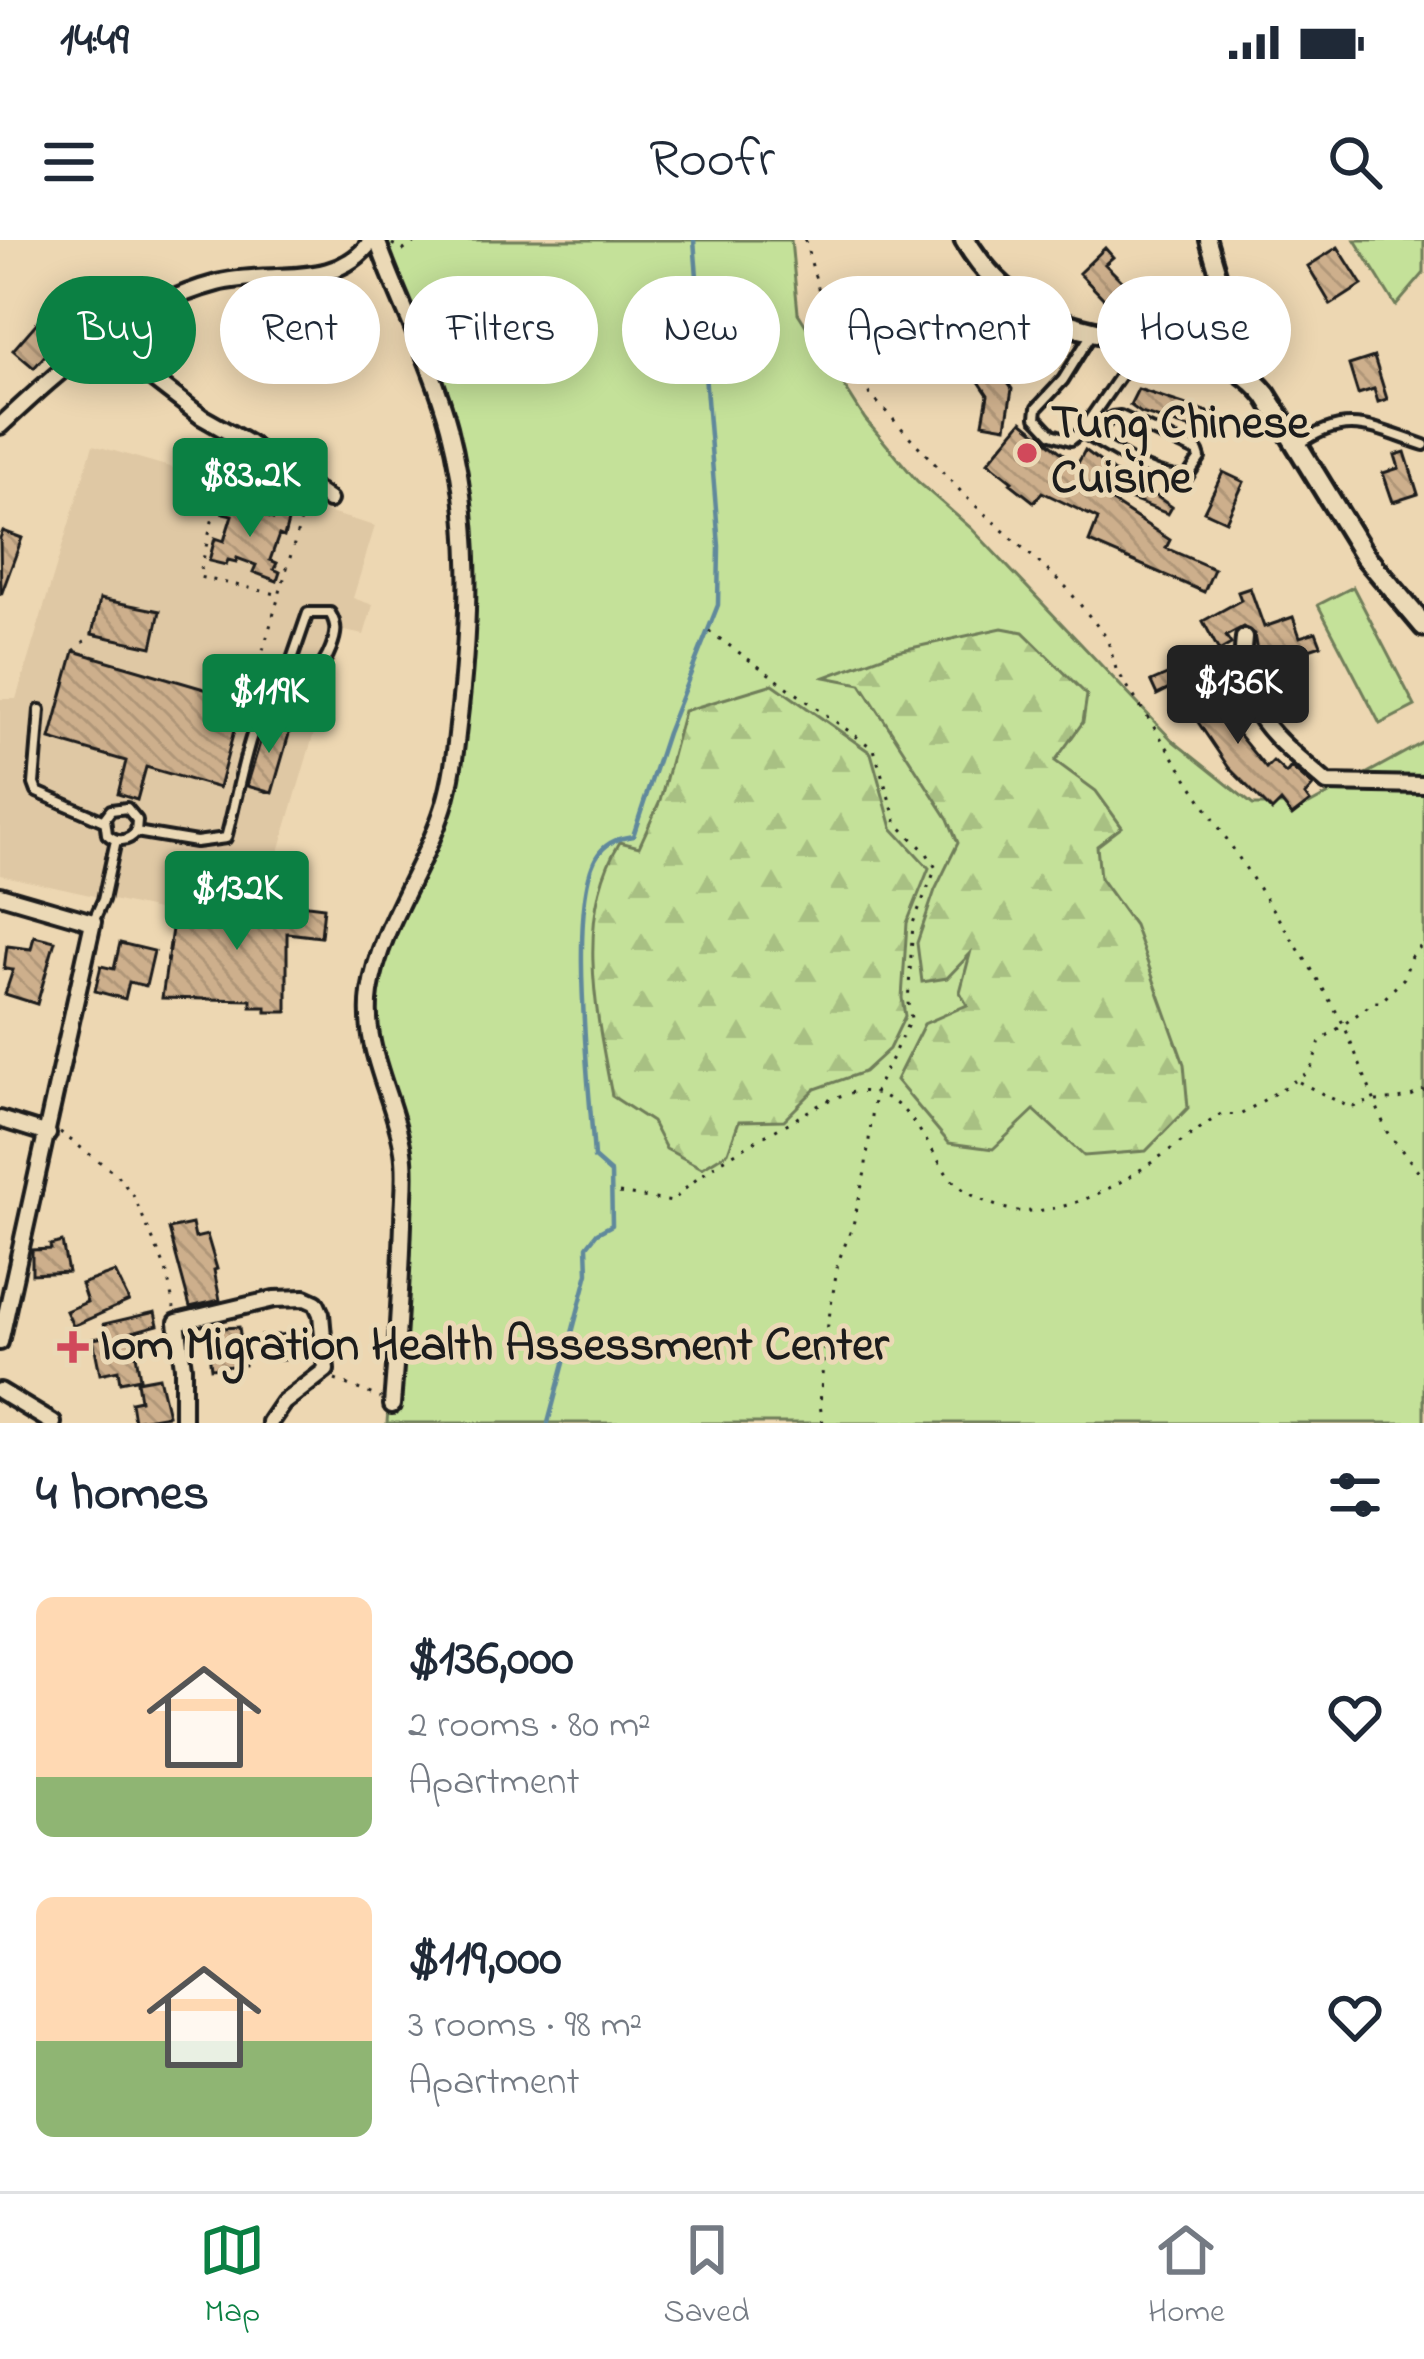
<!DOCTYPE html>
<html lang="en">
<head>
<meta charset="utf-8">
<style>
  body { margin:0; font-family:"Indie Flower",sans-serif; background:#f6f6f7; color:#1f2937; height:100vh; display:flex; flex-direction:column; font-size:45px; white-space:nowrap }
  * { box-sizing:border-box; margin:0 }
  p { font-size:39px; color:#747a83 }
  .icon { flex:none; width:66px; height:66px; fill:none; stroke:currentColor; stroke-width:2; stroke-linecap:round; stroke-linejoin:round }
  .map { position:relative; height:1183px; overflow:hidden }
  .side { display:flex; flex-direction:column; background:#fff; flex:1 }
  .side>* { flex:none }
  .hud { position:absolute; left:36px; top:36px; width:1353px; height:108px; display:flex; gap:24px }
  .price { position:absolute; translate:-50% -102px; padding:0 27px; border-radius:12px; background:#0b8043; color:#fff; font-size:39px; line-height:78px; filter:drop-shadow(0 3px 6px #0008) }
  .price::after { content:''; position:absolute; left:50%; top:72px; width:36px; height:27px; margin-left:-18px; background:inherit; clip-path:polygon(0 0,100% 0,50% 100%) }
  .price.on { background:#222; color:#fff }
  ul { padding:0; list-style:none }
  li { display:flex; align-items:center; gap:36px; height:300px; padding:0 36px }
  li span { display:grid; place-items:center; flex:none; width:336px; height:240px; border-radius:18px; color:#555 }
  li>.icon { margin-inline-start:auto }
  span .icon { width:144px; height:144px; fill:#fffc; stroke-width:1 }
  li b { font-size:51px }
  h2 { display:flex; justify-content:space-between; align-items:center; height:144px; padding:0 36px; font-size:51px }
  .pill { padding:0 42px; border-radius:54px; background:#fff; box-shadow:0 6px 30px #0003; font-size:42px; line-height:108px }
  .pill.on { background:#0b8043; color:#fff }
  .status { display:flex; justify-content:space-between; align-items:center; height:84px; padding:0 60px; background:#fff; direction:ltr }
  .status svg { height:33px; fill:currentColor }
  header { display:flex; justify-content:space-between; align-items:center; height:156px; padding:0 36px; background:#fff; font-size:54px; font-weight:600 }
  .menu { display:flex; justify-content:space-around; align-items:center; height:168px; border-top:3px solid #e0e1e3; background:#fff; font-size:33px; color:#747a83 }
  .menu a { display:grid; justify-items:center; gap:6px }
  .menu .on { color:#0b8043 }
  .map>svg:first-child { display:block }
  .built { fill:#dfc8a4 }
  .green { fill:#c4e199; stroke:#707e5a; stroke-width:3 }
  .forest { fill:url(#forest-firs); stroke:#707e5a; stroke-width:3 }
  .lines { fill:none; stroke-linecap:round; stroke-linejoin:round }
  .stream { stroke:#61899c; stroke-width:4.5 }
  .building { fill:url(#building-back-hatch); stroke:#1c1c1c; stroke-width:3 }
  .lane-casing { stroke:#1c1c1c; stroke-width:16 }
  .street-casing { stroke:#1c1c1c; stroke-width:22 }
  .secondary-casing { stroke:#1c1c1c; stroke-width:27 }
  .path { stroke:#1c1c1c; stroke-width:3; stroke-dasharray:3 9; stroke-linecap:butt }
  .lane { stroke:#ebd9b6; stroke-width:8 }
  .street { stroke:#ebd9b6; stroke-width:14 }
  .secondary { stroke:#ebd9b6; stroke-width:18 }
  .poi-dot { fill:#d1495b; stroke:#ebd9b6; stroke-width:4.5 }
  .labels { text-anchor:middle; dominant-baseline:central; stroke-width:10; stroke-linejoin:round; paint-order:stroke }
  .poi-label { font-size:48px; font-weight:bold; fill:#1c1c1c; stroke:#ebd9b6; text-anchor:start }
</style>
</head>
<body>
<div class="status"><b>14:49</b><svg viewBox="0 0 49 12"><path d="M0 12V9h3v3zM5 12V6h3v6zM10 12V3h3v9zM15 12V0h3v12zM26 1h20v11H26zM47 4h2v5h-2z"/></svg></div>
<header><svg class="icon" aria-label="menu" viewBox="0 0 24 24"><path d="M4 6h16M4 12h16M4 18h16"/></svg>Roofr<svg class="icon" aria-label="search" viewBox="0 0 24 24"><circle cx="10" cy="10" r="6"/><path d="M15 15l6 6"/></svg></header>
<div class="map">
<svg width="1424" height="1183" viewBox="0 0 1424 1183">
  <defs>
    <pattern id="forest-firs" width="22" height="20" patternUnits="userSpaceOnUse" patternTransform="scale(3)"><rect width="22" height="20" fill="#c4e199"/><path d="M5 1l3.5 6h-7zM16 11l3.5 6h-7z" fill="#a8c083"/></pattern>
    <pattern id="building-back-hatch" width="6" height="6" patternUnits="userSpaceOnUse" patternTransform="scale(3)"><rect width="6" height="6" fill="#cdaf8c"/><path d="M-1 5l2 2M0 0l6 6M5-1l2 2" fill="none" stroke="#af9678"/></pattern>
  </defs>
  <rect width="100%" height="100%" fill="#edd7b2"/>
  <filter id="ink" filterUnits="userSpaceOnUse"><feTurbulence type="fractalNoise" baseFrequency=".00833" numOctaves="2"/><feDisplacementMap in="SourceGraphic" scale="24" xChannelSelector="R" yChannelSelector="G"/><feConvolveMatrix kernelMatrix="1 2 1 2 8 2 1 2 1" color-interpolation-filters="sRGB"/></filter>
  <g filter="url(#ink)">
    <path class="built" d="M93,205L375,286L353,358L373,365L364,395L344,391L268,649L249,659L162,671L0,635V459H16Z"/>
    <path class="green" d="M384,0H791L798,73L865,179L917,241L971,288L1173,501L1253,565H1309L1424,502V1183H387L398,1034V922L371,776L385,703L439,569L471,403L453,178Z
      M1355,0H1424V33L1396,66Z
      M1353,347L1415,466L1380,484L1318,365Z"/>
    <path class="forest" d="M1002,388L1023,392L1087,455L1083,482L1055,521L1096,551L1122,587L1097,606L1100,638L1134,685L1184,824L1188,868L1146,911L1084,916L1034,870L993,909L949,903L896,840L924,784L967,765L960,752L970,714L947,738L922,742L917,703L935,650L958,603L948,579L861,444L825,437L893,412Z
      M773,444L871,513L892,588L929,628L907,683L902,758L905,776L889,809L864,832L815,849L784,880L739,881L728,912L702,928L666,909L652,882L612,856C597,777 574,675 620,602L639,607L660,561L684,471Z"/>
    <g class="lines">
      <path class="stream" d="M548,1183L588,1033L587,1006L597,993L612,985L611,933L594,918C591,858 565,653 600,612C609,601 620,598 633,596L667,493L718,365L719,306L694,0"/>
    </g>
    <path class="building" d="M1338,7L1362,45L1331,65L1308,26Z
      M1105,8L1113,17L1105,24L1126,45L1108,63L1079,33Z
      M925,65L938,94L920,102L915,91L906,95L898,78Z
      M47,71L73,92L52,117L47,113L34,128L13,110Z
      M984,106L1012,149L1006,187L983,183L988,155L964,119Z
      M1374,117L1387,159L1378,162L1374,149L1358,154L1349,125Z
      M1138,149L1226,178L1229,182L1224,199L1141,173L1130,165Z
      M1022,181L1077,225L1085,210L1140,252L1143,247L1172,267L1168,274L1099,247L1097,252L1170,300L1166,308L1214,329L1204,352L1089,302L1098,279L1042,252L1034,262L1010,243L1012,241L988,222Z
      M1405,212L1418,254L1393,262L1383,233L1399,228L1395,215Z
      M1223,232L1244,242L1226,281L1204,271Z
      M227,260L273,279L275,274L289,278L284,297L279,295L270,320L277,323L274,329L280,332L277,341L253,332L256,325L237,318L236,322L228,320L226,325L209,321L215,298L224,301L232,275L223,273Z
      M3,291L22,298L1,355L0,298Z
      M1250,348L1264,387L1293,377L1300,397L1316,392L1321,405L1288,416L1285,406L1258,418L1254,394L1243,387L1226,396L1231,404L1219,411L1203,381L1241,360L1238,352Z
      M100,359L160,371L152,407L92,394Z
      M74,411L242,460L219,548L146,527L137,560L118,554L126,521L50,499Z
      M1192,424L1204,463L1210,460L1266,528L1273,521L1286,533L1291,527L1313,546L1305,555L1310,562L1292,576L1281,562L1272,571L1229,528L1185,463L1181,464L1175,446L1157,455L1151,442Z
      M267,479L291,487L272,553L247,546Z
      M275,661L324,667L321,697L287,693V772H266V767H251V760L162,758L174,675L206,677L208,666H259L275,664Z
      M34,696L55,701L37,764L5,754L13,730L4,729L7,706L31,709Z
      M120,703L154,711L146,746L129,742L125,759L95,751L101,726L114,729Z
      M192,984L195,998L207,995L217,1029L214,1030L220,1060L190,1067L169,989Z
      M62,1002L68,1032L32,1034V1010L51,1009L50,1005Z
      M115,1032L129,1061L73,1086L66,1071L87,1062L81,1044Z
      M155,1072L158,1085L132,1092L140,1138L120,1142L118,1130L100,1134L93,1099L109,1096L104,1084Z
      M239,1087L244,1125L211,1128L206,1089Z
      M293,1094L298,1119L265,1121L261,1096Z
      M159,1137L168,1175L134,1181L131,1162L140,1160L137,1141Z"/>
    <g class="lines">
      <defs>
        <path id="lane" d="M1091,95L1063,140L1037,168L1036,177L1052,194L1071,200L1081,192L1143,102
          M1081,192C1111,208 1153,240 1187,237L1200,218L1198,212L1120,176L1112,177L1090,197
          M1298,205C1347,170 1372,188 1424,205
          M40,470L34,544L37,552L104,581
          M136,592L137,580L127,568L111,570L105,578L107,594C116,603 128,602 136,592L196,602L226,598C234,571 249,487 263,470C285,440 315,451 331,408C336,395 338,386 330,373H308L280,454
          M93,682L103,660L116,600"/>
        <path id="street" d="M377,0C399,63 432,122 449,187C473,279 470,374 460,468C456,501 454,534 444,566C424,630 380,685 370,752C362,810 394,855 403,911C407,935 403,959 403,984C401,1044 397,1105 392,1165
          M1208,0L1247,131
          M73,118L121,121L145,133L202,177L248,203L329,260
          M0,186C63,127 130,66 217,43C270,29 336,52 372,0
          M1244,398C1235,472 1276,498 1327,543L1424,545
          M0,655L93,682L0,1102
          M0,879L48,894
          M0,1151L53,1183
          M183,1183V1127L177,1082L274,1059L305,1058L316,1063L321,1074L326,1130L283,1163L270,1182"/>
        <path id="secondary" d="M965,0C1051,143 1190,62 1266,155L1365,316L1424,386"/>
      </defs>
      <use href="#lane" class="lane-casing"/>
      <use href="#street" class="street-casing"/>
      <use href="#secondary" class="secondary-casing"/>
      <path class="path" d="M805,0L830,92L849,132L966,257L1066,347L1107,398L1116,429L1312,730L1344,785L1387,892L1424,938
        M392,4L404,10L418,0
        M709,391L874,509L897,584L926,612L936,628L913,683L908,763L911,778L875,852L865,932L853,985L838,1022L824,1109L820,1165L823,1183
        M74,411L92,394
        M255,466L249,459L303,273L220,247L199,337L281,355
        M1299,842L1351,868C1379,855 1395,866 1424,850
        M60,892L116,934L133,955L166,1029L174,1068
        M619,953L672,962C702,929 746,906 785,885C806,873 825,859 850,853C901,841 925,902 947,934C960,953 997,969 1019,971C1094,975 1162,913 1221,874L1240,875L1310,831L1320,802L1374,762H1381L1404,738L1411,716L1424,703
        M335,1140L381,1158"/>
      <use href="#lane" class="lane"/>
      <use href="#street" class="street"/>
      <use href="#secondary" class="secondary"/>
    </g>
  </g>
  <g class="poi-dot">
    <circle cx="1027" cy="213" r="12"/>
    <path d="M67 1089h12v12h12v12h-12v12h-12v-12h-12v-12h12z"/>
  </g>
  <g class="labels">
    <g class="poi-label">
      <text x="1051" y="185">Tung Chinese<tspan x="1051" dy="55">Cuisine</tspan></text>
      <text x="100" y="1107">Iom Migration Health Assessment Center</text>
    </g>
  </g>
</svg>
<b class="price" style="left:250px;top:300px">$83.2K</b>
<b class="price on" style="left:1238px;top:507px">$136K</b>
<b class="price" style="left:269px;top:516px">$119K</b>
<b class="price" style="left:237px;top:713px">$132K</b>
<div class="hud">
<a class="pill on">Buy</a>
<a class="pill">Rent</a>
<a class="pill">Filters</a>
<a class="pill">New</a>
<a class="pill">Apartment</a>
<a class="pill">House</a>
</div>
</div>
<section class="side">
<h2>4 homes<svg class="icon" aria-label="filters" viewBox="0 0 24 24"><path d="M4 7h16M4 17h16"/><circle cx="9" cy="7" r="2"/><circle cx="15" cy="17" r="2"/></svg></h2>
<ul>
<li><span style="background:linear-gradient(#ffd9b3 75%,#8fb573 0)"><svg class="icon" aria-label="home" viewBox="0 0 24 24"><path d="M3 11l9-7 9 7M6 9v11h12V9"/></svg></span><div><b>$136,000</b><p>2 rooms · 80 m²</p><p>Apartment</p></div><svg class="icon" aria-label="heart" viewBox="0 0 24 24"><path d="M12 20l-8-8c-3-5 5-10 8-4 3-6 11-1 8 4z"/></svg></li>
<li><span style="background:linear-gradient(#ffd9b3 60%,#8fb573 0)"><svg class="icon" aria-label="home" viewBox="0 0 24 24"><path d="M3 11l9-7 9 7M6 9v11h12V9"/></svg></span><div><b>$119,000</b><p>3 rooms · 98 m²</p><p>Apartment</p></div><svg class="icon" aria-label="heart" viewBox="0 0 24 24"><path d="M12 20l-8-8c-3-5 5-10 8-4 3-6 11-1 8 4z"/></svg></li>
</ul>
</section>
<nav class="menu">
<a class="on"><svg class="icon" aria-label="map" viewBox="0 0 24 24"><path d="M3 6l6-2 6 2 6-2v14l-6 2-6-2-6 2zM9 4v14M15 6v14"/></svg>Map</a>
<a><svg class="icon" aria-label="saved" viewBox="0 0 24 24"><path d="M7 4h10v16l-5-4-5 4z"/></svg>Saved</a>
<a><svg class="icon" aria-label="home" viewBox="0 0 24 24"><path d="M3 11l9-7 9 7M6 9v11h12V9"/></svg>Home</a>
</nav>
</body>
</html>
